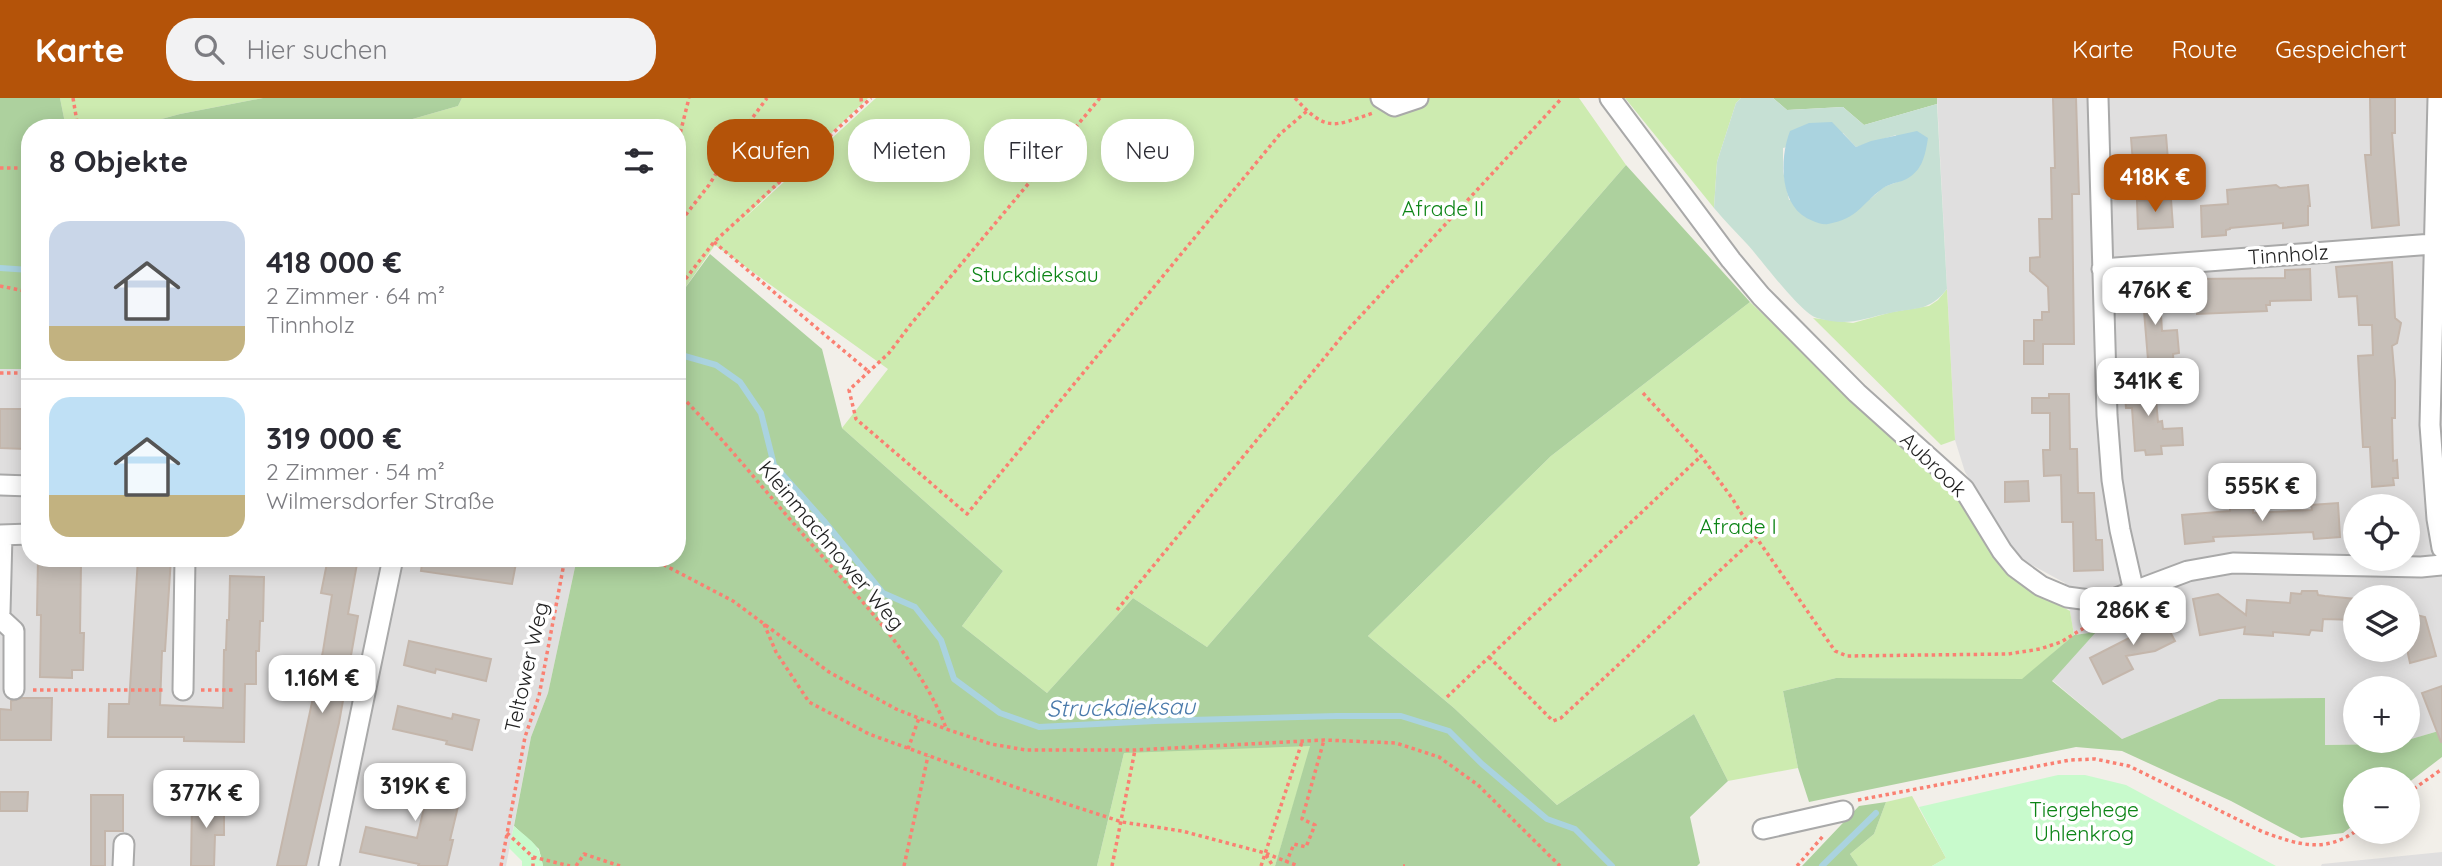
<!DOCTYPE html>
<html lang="de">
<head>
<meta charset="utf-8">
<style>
  body { margin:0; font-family:Quicksand,sans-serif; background:#f2f2f3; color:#2b2b33; height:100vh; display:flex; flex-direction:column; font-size:26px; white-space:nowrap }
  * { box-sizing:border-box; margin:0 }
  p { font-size:23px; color:#7c7c81 }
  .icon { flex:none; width:38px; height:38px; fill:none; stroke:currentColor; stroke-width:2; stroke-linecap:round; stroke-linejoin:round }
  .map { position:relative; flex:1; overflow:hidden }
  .details { position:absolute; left:21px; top:21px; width:665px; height:448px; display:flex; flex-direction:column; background:#fff; border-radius:28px; box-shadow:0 4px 18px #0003 }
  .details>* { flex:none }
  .hud { position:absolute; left:707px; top:21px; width:665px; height:63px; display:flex; gap:14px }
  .fabs { position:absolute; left:2343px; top:396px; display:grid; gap:14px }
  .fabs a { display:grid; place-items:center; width:77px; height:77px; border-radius:50%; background:#fff; box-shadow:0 4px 18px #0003; font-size:35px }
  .price { position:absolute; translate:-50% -60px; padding:0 16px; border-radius:14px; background:#fff; color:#222; font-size:23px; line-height:46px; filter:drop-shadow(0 2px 4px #0008) }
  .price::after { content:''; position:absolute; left:50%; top:42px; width:21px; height:16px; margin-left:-10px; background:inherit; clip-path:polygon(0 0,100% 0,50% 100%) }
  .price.current { background:#b45309; color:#fff }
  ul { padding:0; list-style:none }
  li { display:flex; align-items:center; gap:21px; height:175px; padding:0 28px }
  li+li { border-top:2px solid #e1e1e2 }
  li span { display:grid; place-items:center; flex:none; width:196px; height:140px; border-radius:21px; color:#555 }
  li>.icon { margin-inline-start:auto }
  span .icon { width:84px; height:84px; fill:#fffc; stroke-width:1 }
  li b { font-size:30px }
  h2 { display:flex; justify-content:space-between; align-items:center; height:84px; padding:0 28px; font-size:30px }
  .chip { padding:0 24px; border-radius:28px; background:#fff; box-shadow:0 4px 18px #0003; font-size:24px; line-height:63px }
  .chip.current { background:#b45309; color:#fff }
  header { display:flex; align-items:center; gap:42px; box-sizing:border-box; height:98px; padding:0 35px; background:#b45309; color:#fff }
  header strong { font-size:33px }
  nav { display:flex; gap:38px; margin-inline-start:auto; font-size:24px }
  .search { width:490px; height:63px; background:#f2f2f3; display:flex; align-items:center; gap:18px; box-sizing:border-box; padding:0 24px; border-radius:28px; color:#7c7c81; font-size:26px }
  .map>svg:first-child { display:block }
  .residential { fill:#e0dfdf; fill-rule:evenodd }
  .grass { fill:#cdebb0 }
  .forest { fill:#add19e }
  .wetland { fill:#c6e0d4; fill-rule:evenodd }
  .park { fill:#c8facc }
  .water { fill:#aad3df }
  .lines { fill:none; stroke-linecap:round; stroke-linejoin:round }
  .stream { stroke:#aad3df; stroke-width:6 }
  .building { fill:#c7bfb8; stroke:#c4b6ab; stroke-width:2 }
  .minor-casing { stroke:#a9a9a9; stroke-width:23 }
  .path { stroke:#fa8072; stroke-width:3.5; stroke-dasharray:3.5 3.5; stroke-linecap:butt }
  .minor { stroke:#fff; stroke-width:19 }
  .labels { text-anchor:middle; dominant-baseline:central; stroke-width:7; stroke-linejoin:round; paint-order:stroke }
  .park-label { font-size:21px; fill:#0c8416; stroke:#fff }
  .street-label { font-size:21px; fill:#222; stroke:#fff }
  .water-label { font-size:23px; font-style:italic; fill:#4a7aab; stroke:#fff }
</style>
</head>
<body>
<header>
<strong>Karte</strong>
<div class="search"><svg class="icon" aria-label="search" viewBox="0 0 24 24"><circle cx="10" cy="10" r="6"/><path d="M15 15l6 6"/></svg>Hier suchen</div>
<nav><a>Karte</a><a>Route</a><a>Gespeichert</a></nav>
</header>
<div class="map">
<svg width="2442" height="768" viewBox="0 0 2442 768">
  <rect width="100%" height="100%" fill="#f2efe9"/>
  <path class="residential" d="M1937,0H2442V632L2408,642V590H2356V642H2407L2394,646L2324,647L2325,600L2219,601L2122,641L2052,582L2095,534L2074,537L2065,485L2019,460L1965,374L1955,342ZM2356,408H2408V460H2356ZM2356,499H2408V551H2356Z
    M0,271H30V460H577L548,595L531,639L506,768H0Z
    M2442,754V768H2321L2322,766Z"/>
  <path class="grass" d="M60,0H263L180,16L128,30H66Z
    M462,0H868L739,125L876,0H1579L1626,67L1207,549L1133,500L1047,595L962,528L1003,473L842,330L888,271L715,147L683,193L677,190V30H381L458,8Z
    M1625,0H1741L1736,5L1717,64L1714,110Z
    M1947,191L1955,342L1941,347L1813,220L1853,225L1892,214L1929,208L1938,202Z
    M1750,204L1953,395L2004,466L2040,497L2070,513L2074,537L2022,582L1836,580L1783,593L1798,670L1728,683L1694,616L1557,707L1454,610L1368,538L1551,358Z
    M1124,644L1311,648L1275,768H1097L1124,655Z
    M1912,698L1946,760L1932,768H1858L1850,756L1874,736L1886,704Z"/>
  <path class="forest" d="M0,0H60L66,30H30V271H0Z
    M263,0H462L458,8L381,30H128L180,16Z
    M1773,0H1937V6L1864,27L1843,9L1787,12Z
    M1626,67L1750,204L1551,358L1368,538L1454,610L1557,707L1694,616L1728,683L1690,719L1700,765L1697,768H1275L1310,648L1124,655L1097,768H543L539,751L514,728L531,639L548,595L577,460H677V190L683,193L710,156L822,251L842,330L1003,473L962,528L1047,595L1133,500L1207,549Z
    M2096,534L2052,583L2122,641L2219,601L2325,600V647L2394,646L2442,632V659L2408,685V681H2356L2355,726L2343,735L2301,740L2231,703L2122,653L2076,649L1809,704L1798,670L1783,593L1836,580L2022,581L2074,537Z
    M1886,704L1874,736L1850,756L1858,768H1802L1859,708Z"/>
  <path class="wetland" d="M1741,0H1773L1787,12L1843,9L1864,27L1937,6L1947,191C1929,214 1916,209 1890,215C1861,221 1848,229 1817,220C1801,216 1760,160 1747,146C1736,134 1725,123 1714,110L1717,64L1736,5ZM1843,35L1856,49L1896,37L1905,81L1884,89L1870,101L1789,102L1783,73V50Z"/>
  <path class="park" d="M2058,677H2085L2126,687L2276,768H1932L1946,760L1919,709Z
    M514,728C530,743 540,745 543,768H522V763L509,750Z"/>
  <path class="water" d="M1832,24L1856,49L1871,43L1917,33L1928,40C1925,59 1922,75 1902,83C1895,85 1887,87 1882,91C1860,107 1859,120 1828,126C1823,127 1818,125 1813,123C1779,111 1779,61 1790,33L1809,25Z"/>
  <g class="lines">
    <path class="stream" d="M0,170L30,172
      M677,253L681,257L716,267L740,284L761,315L774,367L824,423L883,495L915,509L941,542L954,581L1000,615L1039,629L1155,623L1337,618H1401L1449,633L1482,666L1547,721L1575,731L1612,768
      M1822,768L1876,715"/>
  </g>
  <path class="building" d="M2053,0H2076L2079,96H2072L2074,246H2043V266H2024V243H2034V222H2042V214H2049L2048,189L2030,173V160L2040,159L2039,121H2052L2051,70H2055Z
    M2370,0H2395V35H2392L2399,127L2372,130L2365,57H2371Z
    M2166,37L2168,62L2133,65L2131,40Z
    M2276,87L2280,90L2308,87L2310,108H2308V127L2283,130V125L2230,130V131L2226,132V137L2202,139L2201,108L2228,106L2227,92Z
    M2171,101L2173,129L2138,131L2137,103Z
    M2392,164L2395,220L2401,225L2397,245L2392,248L2395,283V320H2392L2393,363L2397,362L2398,380H2393L2394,387L2372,389L2370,349H2363L2358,258L2373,257L2372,227H2359L2357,198L2339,199L2336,169Z
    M2310,171L2311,202L2270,203V207H2266L2267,213L2197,216L2195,181L2285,180V172Z
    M2159,183L2162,233L2177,232L2179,255L2173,256L2174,272L2149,274L2144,213L2134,214L2131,185Z
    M2154,279L2158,324L2162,323L2163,331L2182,330L2183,347L2161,348L2162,356L2146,357L2145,352L2135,353L2132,310H2126L2124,282Z
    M2049,296H2069L2070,351H2077L2078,395H2094L2096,442H2102L2103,472L2074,473L2073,424H2062L2061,377L2044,378L2043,352H2050V315H2032V300H2049Z
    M0,311H25V320H30V341H25V351L0,350Z
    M2028,383L2029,403L2005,404V384Z
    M2338,405L2340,439L2314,441L2313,434L2213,439L2214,443L2185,446L2182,417L2230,413V408L2253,406V415L2312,412L2311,407Z
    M38,460H71V466H81L80,535H84L83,572H72V580L40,579L41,517H37Z
    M138,460H171L165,553H162L160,607L223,610L224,552H226L227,522H229L230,478L264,479L263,523H260L259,553H256V586H245L244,644L184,643V639H108L109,606H129Z
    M328,460H358L348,516L358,518L339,625L306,768H277L323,553L332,497L321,495Z
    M423,460H517L512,486L421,473Z
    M2302,493H2317L2318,497L2325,498L2356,501V522L2323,521L2322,533L2311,532L2309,537L2273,534V538L2244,536L2245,529L2200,537L2193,501L2218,496L2246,517L2247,502L2290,505L2291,495L2301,496Z
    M2158,511L2175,543L2155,553L2126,558L2133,571L2103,586L2090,560L2141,534L2135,522Z
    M2408,515L2425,519L2436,558L2410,565L2408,556Z
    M409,543L491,561L486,583L436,571L435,575L404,567Z
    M2442,588V644H2441L2422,595Z
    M22,600H52L51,642H0V611L11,612V603Z
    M398,608L452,621L453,616L479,622L472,652L446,646L447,643L393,631Z
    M378,673L410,681L409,684L461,696L450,742H453L447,768H418L419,766L360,754L366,729L417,740L424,710L373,698Z
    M0,694H28L27,713H0Z
    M91,697H123V733H105V768H91Z
    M192,701H224V737H215L214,768H191Z"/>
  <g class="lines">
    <defs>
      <path id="minor" d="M1381,0L1394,8L1418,0
        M1610,0L1731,162L1761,198L1857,295L1964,391L2002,453L2015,469L2041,488L2067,499L2097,503L2116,500L2188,473L2233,465L2421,469L2442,467
        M2098,0L2107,317L2112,382L2120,432L2134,494
        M2438,0L2430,327L2437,421L2442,450
        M2102,171L2433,146
        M0,387L30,388
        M0,437L30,436
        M0,514L2,437
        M0,520L14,533V591
        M183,592L185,460
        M1763,731L1843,713
        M123,768L124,746
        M329,768L393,460"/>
    </defs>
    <use href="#minor" class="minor-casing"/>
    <path class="path" d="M73,0L78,30
      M861,0L862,9
      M1100,0L911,226L889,255L849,292L856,321L967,416L1280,36L1307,13
      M1295,0C1326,34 1332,29 1373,15
      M677,48L689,0
      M0,70H30
      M677,128L709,87L742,34L767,0
      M714,144L868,273
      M0,188L30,194
      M677,192L714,144L871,0
      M0,275H30
      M677,294C722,339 759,386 801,434C849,490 921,561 946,630
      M1643,295L1701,358L1732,400L1756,439L1835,553L1847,558L2008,556L2040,551L2061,544L2097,522
      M30,341V347
      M651,460L733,503L829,574L896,611L946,631L991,646L1026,652H1135L1324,642L1396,645L1439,659L1478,687L1560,768
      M1117,512L1344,236L1562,0
      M764,526L776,554L809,604L869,636L1012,688L1122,724L1182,733L1265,755L1298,768
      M1489,559L1553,623L1561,620L1756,439
      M33,592H166
      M201,592H234
      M1447,599L1701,358
      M908,651L919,620
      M2408,695L2442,671
      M1858,702L2070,662L2095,661L2129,668L2263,734C2297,746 2324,756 2356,733
      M507,735L533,759V768
      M1266,757L1273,768
      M533,759L570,768
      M1286,765L1294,746L1306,749L1315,727L1302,721L1324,642
      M501,768L525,639L539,598L565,460
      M576,768L584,756L620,768
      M904,768L928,658
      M1112,768L1135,652
      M1261,768L1302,644
      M1403,768H1405
      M1797,768L1824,737"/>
    <use href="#minor" class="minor"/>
  </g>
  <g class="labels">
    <g class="park-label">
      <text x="1443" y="110">Afrade II</text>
      <text x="1035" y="176">Stuckdieksau</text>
      <text x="1738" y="428">Afrade I</text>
      <text x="2084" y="711">Tiergehege<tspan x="2084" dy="24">Uhlenkrog</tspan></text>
    </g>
    <g class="street-label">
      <text transform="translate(2288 156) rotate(-4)">Tinnholz</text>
      <text transform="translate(1934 366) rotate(44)">Aubrook</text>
      <text transform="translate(832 447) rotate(50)">Kleinmachnower Weg</text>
      <text transform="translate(526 569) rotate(-77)">Teltower Weg</text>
    </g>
    <g class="water-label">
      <text transform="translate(1121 609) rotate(-1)">Struckdieksau</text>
    </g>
  </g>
</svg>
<div class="fabs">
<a><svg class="icon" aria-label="locate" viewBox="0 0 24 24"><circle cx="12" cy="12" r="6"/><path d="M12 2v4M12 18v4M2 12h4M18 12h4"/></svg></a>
<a><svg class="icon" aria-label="layers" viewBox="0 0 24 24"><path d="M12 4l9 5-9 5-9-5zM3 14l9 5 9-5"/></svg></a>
<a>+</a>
<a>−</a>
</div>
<b class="price current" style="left:2155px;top:116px">418K €</b>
<b class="price" style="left:2155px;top:229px">476K €</b>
<b class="price" style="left:2148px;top:320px">341K €</b>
<b class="price" style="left:2262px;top:425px">555K €</b>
<b class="price" style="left:2133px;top:549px">286K €</b>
<b class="price" style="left:322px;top:617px">1.16M €</b>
<b class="price" style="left:415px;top:725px">319K €</b>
<b class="price" style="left:206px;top:732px">377K €</b>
<div class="hud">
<a class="chip current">Kaufen</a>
<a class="chip">Mieten</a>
<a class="chip">Filter</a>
<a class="chip">Neu</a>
</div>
<section class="details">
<h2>8 Objekte<svg class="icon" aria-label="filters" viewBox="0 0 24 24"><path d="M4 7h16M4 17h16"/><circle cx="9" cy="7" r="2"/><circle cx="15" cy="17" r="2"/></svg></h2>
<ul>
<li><span style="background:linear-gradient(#c9d6e8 75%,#c2b280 0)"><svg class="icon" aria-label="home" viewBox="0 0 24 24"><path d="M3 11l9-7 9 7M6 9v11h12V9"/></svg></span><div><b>418 000 €</b><p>2 Zimmer · 64 m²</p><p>Tinnholz</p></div></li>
<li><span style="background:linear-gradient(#bfe0f5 70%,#c2b280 0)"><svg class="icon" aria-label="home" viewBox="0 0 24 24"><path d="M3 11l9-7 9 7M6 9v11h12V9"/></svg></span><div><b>319 000 €</b><p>2 Zimmer · 54 m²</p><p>Wilmersdorfer Straße</p></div></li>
</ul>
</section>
</div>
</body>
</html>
